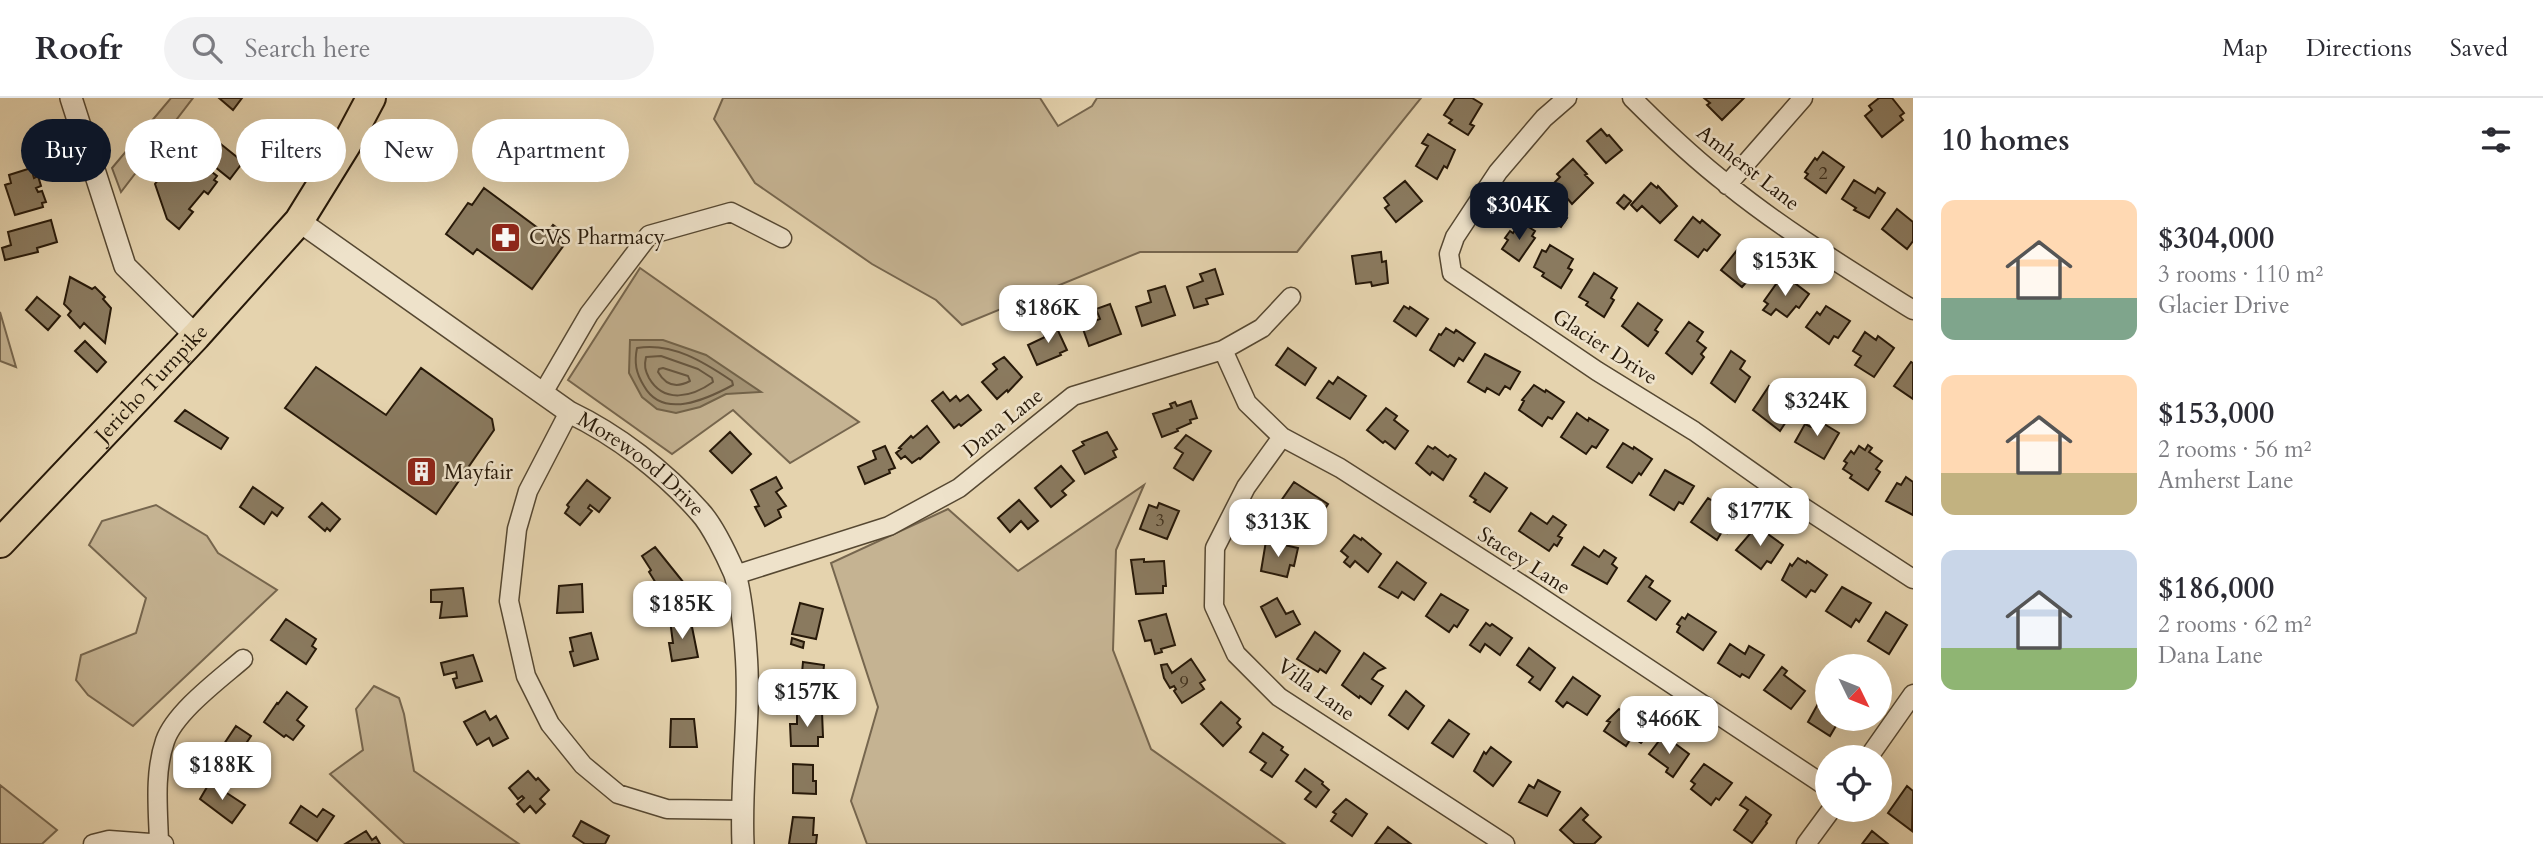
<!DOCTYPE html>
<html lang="en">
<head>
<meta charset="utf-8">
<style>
  body { margin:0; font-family:Cardo,serif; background:#f2f2f3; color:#2b2b33; height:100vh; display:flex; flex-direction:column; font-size:26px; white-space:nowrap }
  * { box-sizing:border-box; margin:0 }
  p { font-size:23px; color:#7c7c81 }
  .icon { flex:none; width:38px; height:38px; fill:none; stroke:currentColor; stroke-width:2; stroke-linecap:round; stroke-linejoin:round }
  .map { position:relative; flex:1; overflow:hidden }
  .drawer { display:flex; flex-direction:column; background:#fff; width:630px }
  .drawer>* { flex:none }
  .guide { position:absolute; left:21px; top:21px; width:665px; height:63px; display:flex; gap:14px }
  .needle { width:46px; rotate:133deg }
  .tools { position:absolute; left:1815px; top:556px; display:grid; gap:14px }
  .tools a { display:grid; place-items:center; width:77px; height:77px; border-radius:50%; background:#fff; box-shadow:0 7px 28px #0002; font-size:35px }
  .price { position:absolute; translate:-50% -60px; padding:0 16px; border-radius:14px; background:#fff; color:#222; font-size:23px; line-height:46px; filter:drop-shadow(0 2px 4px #0008) }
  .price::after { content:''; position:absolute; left:50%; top:42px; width:21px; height:16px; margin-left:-10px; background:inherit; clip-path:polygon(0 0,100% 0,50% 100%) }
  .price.active { background:#111827; color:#fff }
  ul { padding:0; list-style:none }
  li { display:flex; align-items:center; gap:21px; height:175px; padding:0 28px }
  li span { display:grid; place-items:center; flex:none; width:196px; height:140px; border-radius:14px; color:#555 }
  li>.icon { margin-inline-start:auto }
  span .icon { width:84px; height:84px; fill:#fffc; stroke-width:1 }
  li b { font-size:30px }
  h2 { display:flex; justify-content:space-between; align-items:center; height:84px; padding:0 28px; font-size:30px }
  .chip { padding:0 24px; border-radius:32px; background:#fff; box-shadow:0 7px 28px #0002; font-size:24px; line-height:63px }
  .chip.active { background:#111827; color:#fff }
  header { display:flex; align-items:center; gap:42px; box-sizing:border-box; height:98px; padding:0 35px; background:#fff; border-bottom:2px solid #e1e1e2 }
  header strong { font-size:33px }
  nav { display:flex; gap:38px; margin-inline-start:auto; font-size:24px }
  .search { width:490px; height:63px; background:#f2f2f3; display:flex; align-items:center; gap:18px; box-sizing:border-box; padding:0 24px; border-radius:38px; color:#7c7c81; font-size:26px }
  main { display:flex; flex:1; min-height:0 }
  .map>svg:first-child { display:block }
  .green { fill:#c5b392; stroke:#76664e; stroke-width:2 }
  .water { fill:#a49476; stroke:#72634a; stroke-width:2 }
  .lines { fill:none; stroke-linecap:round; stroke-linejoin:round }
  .shore { stroke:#665640; stroke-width:2 }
  .building { fill:#8a7a5f; stroke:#271909; stroke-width:2 }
  .minor-casing { stroke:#564832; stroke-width:21 }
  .tertiary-casing { stroke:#564832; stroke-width:24 }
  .primary-casing { stroke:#271909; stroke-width:32 }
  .minor { stroke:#eee2ca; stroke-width:18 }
  .tertiary { stroke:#eee2ca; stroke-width:21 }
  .primary { stroke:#e5d3ae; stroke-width:28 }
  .labels { text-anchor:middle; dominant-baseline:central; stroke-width:5; stroke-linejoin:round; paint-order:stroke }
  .number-label { font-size:18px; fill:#40311e }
  .street-label { font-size:21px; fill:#271909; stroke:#eee2ca }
  .poi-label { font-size:21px; fill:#271909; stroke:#eee2ca; text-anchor:start }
</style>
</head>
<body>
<header>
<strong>Roofr</strong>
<div class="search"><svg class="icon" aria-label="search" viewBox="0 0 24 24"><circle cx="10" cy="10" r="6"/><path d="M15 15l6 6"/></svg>Search here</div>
<nav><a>Map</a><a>Directions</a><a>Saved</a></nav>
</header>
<main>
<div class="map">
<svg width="1913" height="746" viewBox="0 0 1913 746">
  <rect width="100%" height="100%" fill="#e5d3ae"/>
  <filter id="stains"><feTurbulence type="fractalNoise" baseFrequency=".00286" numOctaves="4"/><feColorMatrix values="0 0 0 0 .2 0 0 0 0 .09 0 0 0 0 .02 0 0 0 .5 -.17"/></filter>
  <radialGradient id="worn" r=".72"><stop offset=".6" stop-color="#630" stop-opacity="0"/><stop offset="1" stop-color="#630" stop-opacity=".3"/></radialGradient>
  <path class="green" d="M171,0H193L121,94L112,70Z
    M723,0H1040L1058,28L1092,8L1097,0H1421L1297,154H1140L962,227L936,202L872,166L755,85L714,21Z
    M640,170L859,324L790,365L733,312L672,356L568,282Z
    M0,214L16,269L0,263Z
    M1144,387L1116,452L1113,552L1151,651L1285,746H867L851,703L878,609L831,465L948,411L1018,473Z
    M156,407L207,438L218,455L277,492L133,628L88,597L76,582L81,557L136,535L146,500L89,447L102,423Z
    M374,588L399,600L404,616L414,673L519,746H405L330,676L363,652L356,611Z
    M0,687L57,732L42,746H0Z"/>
  <path class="water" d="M630,242H663L706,257L761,294L726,296L700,309L676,315L657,311L642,299L629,275Z"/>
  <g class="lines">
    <path class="shore" d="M637,250C672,244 704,264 732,283L733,287C707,301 663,322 644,288C636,275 634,265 637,250Z
      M661,258L698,271L712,280L713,284C692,299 664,306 649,280C645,272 644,268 646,259Z
      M663,270L688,278L690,283C677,290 666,288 658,274L659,271Z"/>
  </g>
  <path class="building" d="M219,0H242L233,12Z
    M1455,0H1472L1482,6L1470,26L1474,28L1468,37L1449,25L1452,22L1444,17Z
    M1704,0H1744L1722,22L1707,7L1710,5Z
    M1879,0H1892L1904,15L1900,18L1903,22L1882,39L1865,18L1872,12L1869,8Z
    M1601,31L1607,38L1609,37L1622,52L1606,65L1587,43Z
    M1428,36L1455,52L1447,70L1444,68L1437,81L1416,68L1428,48L1422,45Z
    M212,39L243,64L230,81L199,56Z
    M183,51L217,78L214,82L217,84L208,96L204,93L189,111L193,114L179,131L167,121L155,86Z
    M1823,54L1844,69L1826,95L1805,80L1808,76L1805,74L1815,60L1817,62Z
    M1573,61L1587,76L1585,77L1593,85L1572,106L1567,100L1565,102L1552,87L1560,79L1557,76Z
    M31,70L34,80L38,78L41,88L36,90L38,94L42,93L46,104L42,105L43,109L15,117L5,87L11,85L9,77Z
    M1854,82L1875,95L1878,90L1885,95L1869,120L1854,112L1856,110L1842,101Z
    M1405,83L1422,103L1396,124L1385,110L1389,107L1384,100Z
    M1651,85L1657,90L1658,88L1677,108L1660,125L1642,108L1637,113L1631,107Z
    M484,90L546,136L553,127L564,135L558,143L564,147L532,191L477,151L473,156L446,136L468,105L472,107Z
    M1624,97L1631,103L1624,111L1617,105Z
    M1897,111L1913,124V143L1907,151L1882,131Z
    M1560,115L1567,120L1561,129L1554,125Z
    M1693,119L1700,125L1702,122L1720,137L1707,153L1704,151L1698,159L1675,142Z
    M51,122L57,144L37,150L38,154L5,162L2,150L11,147L8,134Z
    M1524,126L1535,133L1532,138L1535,140L1519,163L1502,151L1508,142L1505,140L1510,133L1513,135L1517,129L1520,131Z
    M1550,147L1573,161L1568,170L1572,172L1561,190L1542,178L1544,175L1534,169L1542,152L1546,154Z
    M1738,151L1746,157L1749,153L1767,167L1754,183L1750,180L1742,189L1721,172Z
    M1381,154L1382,164L1386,163L1388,185L1372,188L1371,184L1356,186L1352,158Z
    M1215,171L1223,196L1206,201L1208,206L1194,210L1187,189L1203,183L1200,176Z
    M1594,175L1617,190L1611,200L1614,202L1604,219L1586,207L1588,204L1579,199Z
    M70,179L92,191L95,189L105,199L103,201L111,210L105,245L84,225L80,230L68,217L71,213L64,206Z
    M1781,179L1790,186L1792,183L1809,196L1799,210L1796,208L1787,219L1776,211L1771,217L1763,212L1768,206L1764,203Z
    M1165,188L1175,217L1142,228L1136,209L1151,204L1148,193Z
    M37,199L60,218L48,232L26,212Z
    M1638,205L1662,222L1655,232L1658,234L1648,248L1622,228Z
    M1110,206L1121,236L1089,248L1082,228L1100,221L1096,211Z
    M1404,208L1409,211L1410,209L1428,221L1416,238L1394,223Z
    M1826,208L1850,223L1838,240L1834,238L1829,246L1806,229L1817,214L1820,217Z
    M1054,224L1067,252L1060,255L1061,257L1037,267L1028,247L1045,239L1041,230Z
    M1689,224L1703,234L1697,243L1706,250L1701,256L1704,259L1692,276L1666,255Z
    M1446,230L1454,235L1456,232L1475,245L1463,263L1459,260L1454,268L1430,252L1439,236L1441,237Z
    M1865,234L1876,242L1878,238L1894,250L1874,279L1855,267L1861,258L1853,253Z
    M85,243L106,264L97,274L75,253Z
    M1288,250L1316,270L1305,287L1276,267Z
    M1731,253L1745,263L1740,271L1750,279L1735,304L1711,285Z
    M1485,256L1520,274L1510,291L1505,288L1499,297L1487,290L1485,294L1468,284Z
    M1004,259L1022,279L1008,294L1007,292L997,301L982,284L997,271L993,266Z
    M1911,264L1913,265V301L1894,288Z
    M316,269L386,317L421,270L492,321L494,332L436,416L285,310Z
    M1338,279L1366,298L1350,321L1317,300L1329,283L1333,286Z
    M1534,287L1545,294L1546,292L1564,304L1552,321L1548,319L1542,328L1519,312L1524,303L1522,302Z
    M1769,288L1793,304L1787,313L1791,316L1780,333L1753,312Z
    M943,294L950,303L956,298L960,303L968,297L981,312L961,328L959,326L954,330L932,303Z
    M1191,303L1197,320L1190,322L1191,325L1177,331L1178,333L1162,339L1153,316L1172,310L1170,306L1175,304L1177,308Z
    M1386,310L1397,318L1394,322L1408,333L1395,351L1385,343L1383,345L1367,332Z
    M185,312L228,340L221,351L175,323Z
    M1577,315L1588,323L1589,320L1608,332L1596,350L1592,348L1586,356L1561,339Z
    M1816,321L1839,335L1824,361L1795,344L1805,326L1811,329Z
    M927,328L939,344L920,361L919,360L912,365L905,358L901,361L896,355L901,351L899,350L911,338L913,340Z
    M730,334L751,356L732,375L710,353Z
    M1107,334L1117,351L1113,353L1116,359L1085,376L1073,353L1084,347L1082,344Z
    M1186,337L1211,353L1193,382L1174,370L1183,355L1175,350Z
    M1623,345L1633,351L1634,349L1652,361L1641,377L1639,375L1632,385L1607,369Z
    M1868,347L1872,350L1869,354L1882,363L1876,371L1880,374L1868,392L1850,380L1852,377L1843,371L1847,365L1844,363L1851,353L1854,356L1859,348L1865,352Z
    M885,348L895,370L889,372L890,375L865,386L858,369L876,361L873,353Z
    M1428,348L1433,351L1435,349L1448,359L1450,357L1456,361L1443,382L1432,374L1430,377L1416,365Z
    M1061,368L1074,383L1062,393L1066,397L1051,409L1035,390Z
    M1665,372L1694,388L1683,406L1679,404L1674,412L1650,397Z
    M1485,375L1507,390L1490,414L1474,404L1476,402L1470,398Z
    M776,379L782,390L776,394L786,408L778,412L781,419L765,428L755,409L759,408L751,392Z
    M1906,379L1913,384V417L1886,403L1897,385L1901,387Z
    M587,382L610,400L599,414L590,407L588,410L592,413L580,427L565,415L569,409L567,407Z
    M1294,384L1328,406L1318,422L1311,417L1308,421L1293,411L1288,418L1276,410Z
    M253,389L283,410L277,418L272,414L264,426L240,409Z
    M1708,400L1738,419L1727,435L1723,432L1717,442L1691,424Z
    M1019,402L1038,423L1028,431L1021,423L1010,434L998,420Z
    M322,405L340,421L330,433L327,430L325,433L309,419Z
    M1159,405L1179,413L1167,441L1140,431L1149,407L1157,410Z
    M1531,415L1547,426L1553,418L1566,427L1558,438L1562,440L1557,448L1554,446L1549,453L1519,433Z
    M1754,431L1763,437L1765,434L1783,447L1771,465L1767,463L1761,471L1736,452Z
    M1354,437L1361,442L1362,440L1381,456L1368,474L1355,463L1350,469L1344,464L1348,459L1341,453Z
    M1266,443L1298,450L1294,468L1290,467L1287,479L1261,473Z
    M655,449L684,485L661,500L655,492L659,490L649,474L651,472L642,458Z
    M1584,449L1599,459L1604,452L1616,460L1612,466L1617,470L1607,486L1572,467Z
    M1798,460L1806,465L1807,463L1827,477L1815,494L1811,492L1806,499L1782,482L1790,466L1792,468Z
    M1144,461V464L1164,463L1166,488H1163V495L1136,496L1131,462Z
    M1397,464L1426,485L1414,502L1402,494L1398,500L1379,489Z
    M1646,478L1653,483L1649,489L1670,503L1656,522L1628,503Z
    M582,486L583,514L557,515L559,488Z
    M1842,489L1871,505L1859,524L1856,521L1851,529L1826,513Z
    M463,490L467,518L440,520L442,504H431V492Z
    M1441,496L1468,512L1457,529L1454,527L1449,534L1426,518Z
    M1277,500L1286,516L1293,513L1300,526L1276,539L1261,509Z
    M800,505L823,511L816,541L792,536Z
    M1886,514L1907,527L1889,556L1868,543Z
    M1166,516L1175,547L1161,551L1162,554L1155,556L1151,542L1145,543L1139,523Z
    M1688,516L1716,534L1703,552L1677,534L1680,528L1677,526L1682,519L1685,521Z
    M679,520L680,526L691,524L698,559L672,563L669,545H673L670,522Z
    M286,521L316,541L312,548L316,551L306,566L271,542Z
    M1486,525L1490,528L1492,526L1512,540L1500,557L1485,546L1480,554L1470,547Z
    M1315,534L1340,553L1326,575L1320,571L1318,574L1297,561Z
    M591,535L598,561L574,568L570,554L573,553L570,540Z
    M792,540L804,544L803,550L791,546Z
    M1730,546L1745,556L1749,548L1764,557L1749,580L1742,576L1740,579L1718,565Z
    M1529,550L1555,570L1540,592L1529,584L1533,579L1517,567Z
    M1364,555L1385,570L1378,573L1372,581L1383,588L1371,606L1360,598L1359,600L1342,587Z
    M473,557L482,583L456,590L453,581L457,580L456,574L444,577L441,565Z
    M1191,561L1205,582L1200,585L1204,591L1182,605L1174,593L1176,591L1174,588L1170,590L1164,580L1161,567L1167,566L1172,575Z
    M803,564L824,567L822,588L810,587L809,597L794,596L796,574L802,575Z
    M1782,569L1787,573L1784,577L1805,593L1791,611L1764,592Z
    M1573,579L1600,598L1587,617L1567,604L1563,609L1556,603Z
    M1406,593L1424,608L1408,631L1389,617Z
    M1825,593L1827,594V621H1840L1830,638L1808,624Z
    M287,594L307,609L297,622L304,628L293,642L286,637L284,639L264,624L277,605L278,606Z
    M1221,604L1240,621L1237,625L1241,629L1223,648L1201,626Z
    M1619,611L1624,614L1625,612L1645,627L1640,633L1647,638L1641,645L1632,639L1626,648L1604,633L1610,624L1607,623Z
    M485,613L490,622L496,618L508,640L493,648L489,640L477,647L464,624Z
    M797,614H822L823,639H818V648H791L790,626H797Z
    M671,621H694L697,649H670Z
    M1449,622L1469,636L1453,659L1432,645Z
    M236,628L251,638L231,668L216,658Z
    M1263,635L1283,649L1281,652L1288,657L1272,679L1261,672L1266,665L1250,654Z
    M1662,639L1671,646L1673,644L1689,656L1673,679L1666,674L1668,670L1649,656Z
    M1491,649L1511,664L1493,688L1474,673L1484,654L1486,656Z
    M793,666L813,667V683H816V696L793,695Z
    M1704,666L1732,685L1719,702L1716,700L1711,707L1691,691L1695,686L1691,683Z
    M1305,671L1323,684L1322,686L1329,692L1316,709L1305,701L1311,694L1296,683Z
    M528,673L536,682L538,680L549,692L540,701L545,706L536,715L530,708L524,714L517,706L524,700L522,698L518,701L509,690Z
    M1538,682L1560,694L1547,718L1519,704L1529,687L1534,690Z
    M210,684L245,707L232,725L200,701Z
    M1907,688L1913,693L1912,733L1888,715Z
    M1746,699L1771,717L1766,724L1767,725L1752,745L1734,732L1748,712L1740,707Z
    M1346,701L1367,716L1352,738L1331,723L1336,716L1333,714Z
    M301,708L317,719L323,711L334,718L317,743L290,725Z
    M1581,710L1588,717L1583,722L1601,739L1594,746H1575L1560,732Z
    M793,719L814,720L813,737H817L816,746H789Z
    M581,723L609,738L605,746H585L573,738Z
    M1388,729L1411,746H1375Z
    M366,733L372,742L376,739L380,746H345Z
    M1872,733L1888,746H1862Z"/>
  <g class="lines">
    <defs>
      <path id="minor" d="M1567,0L1544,20L1498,74L1455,139L1449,156L1452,175L1597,273L1694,333L1789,400L1913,481
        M1632,0C1662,30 1693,60 1727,86C1785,133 1850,172 1913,212
        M1727,87L1803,0
        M1223,252L1247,305L1282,339L1340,370L1527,490L1827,689
        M543,295L589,216L649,137L731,114L782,140
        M569,314L528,393L517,431L509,503L526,578L550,626L583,667L618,696L667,711L741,712
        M1282,339L1246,389L1215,450L1214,508L1236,556L1279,599L1505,746
        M735,477L889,428L959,390L1073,298L1223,252L1262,230L1291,199
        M1868,660L1913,596
        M159,744C158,711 154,675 165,643C175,614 220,581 243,561
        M93,746L109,742L164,746
        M1806,746L1831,712"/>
      <g id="tertiary">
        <path d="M71,0L125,168L196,238"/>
        <path id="s1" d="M299,123L569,314C617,337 664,373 700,414C712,427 727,458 734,474C740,488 745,537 746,554C751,617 740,682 743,746"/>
      </g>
      <g id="primary">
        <path id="s2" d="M0,445L196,238L299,123L346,47L371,0"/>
      </g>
    </defs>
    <use href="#minor" class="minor-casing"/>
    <use href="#tertiary" class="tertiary-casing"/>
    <use href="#primary" class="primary-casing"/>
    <use href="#minor" class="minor"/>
    <use href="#tertiary" class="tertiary"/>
    <use href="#primary" class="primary"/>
  </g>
  <defs>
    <symbol id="pharmacy-square" viewBox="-11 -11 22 22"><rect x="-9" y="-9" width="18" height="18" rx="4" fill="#8f2418" stroke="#eee2ca"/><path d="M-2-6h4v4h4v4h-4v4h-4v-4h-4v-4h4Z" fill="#fff"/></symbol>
    <symbol id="building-square" viewBox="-11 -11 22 22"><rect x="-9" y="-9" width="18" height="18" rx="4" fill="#8f2418" stroke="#eee2ca"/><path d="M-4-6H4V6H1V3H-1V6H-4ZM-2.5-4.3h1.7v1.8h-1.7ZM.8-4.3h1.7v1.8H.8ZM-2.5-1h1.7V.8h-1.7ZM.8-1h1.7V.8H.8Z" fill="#fff"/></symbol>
  </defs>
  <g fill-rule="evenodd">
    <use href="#pharmacy-square" x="488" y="122" width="35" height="35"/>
    <use href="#building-square" x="404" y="356" width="35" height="35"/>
  </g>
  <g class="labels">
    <g class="number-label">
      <text x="1823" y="75">2</text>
      <text x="1160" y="422">3</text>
      <text x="1184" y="584">9</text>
    </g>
    <g class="street-label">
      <text transform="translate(1748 70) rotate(38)">Amherst Lane</text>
      <text transform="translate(1605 249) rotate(33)">Glacier Drive</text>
      <text stroke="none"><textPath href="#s2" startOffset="220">Jericho Turnpike</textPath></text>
      <text transform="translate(1003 325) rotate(-39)">Dana Lane</text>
      <text stroke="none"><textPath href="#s1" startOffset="420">Morewood Drive</textPath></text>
      <text transform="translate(1524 463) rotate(33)">Stacey Lane</text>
      <text transform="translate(1316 592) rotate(36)">Villa Lane</text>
    </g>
    <g class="poi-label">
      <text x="529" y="139">CVS Pharmacy</text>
      <text x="444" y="374">Mayfair</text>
    </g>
  </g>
  <rect width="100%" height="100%" filter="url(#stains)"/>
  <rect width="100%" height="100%" fill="url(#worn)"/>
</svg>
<div class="tools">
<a><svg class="needle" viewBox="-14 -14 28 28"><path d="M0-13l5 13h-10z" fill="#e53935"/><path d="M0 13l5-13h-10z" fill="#7c7c81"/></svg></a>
<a><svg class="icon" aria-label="locate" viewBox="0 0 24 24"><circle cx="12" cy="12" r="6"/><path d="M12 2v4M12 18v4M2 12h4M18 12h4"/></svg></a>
</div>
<b class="price active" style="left:1519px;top:144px">$304K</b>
<b class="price" style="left:1785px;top:200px">$153K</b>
<b class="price" style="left:1048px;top:247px">$186K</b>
<b class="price" style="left:1817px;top:340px">$324K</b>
<b class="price" style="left:1760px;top:450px">$177K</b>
<b class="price" style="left:1278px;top:461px">$313K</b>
<b class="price" style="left:682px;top:543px">$185K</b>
<b class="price" style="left:807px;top:631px">$157K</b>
<b class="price" style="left:1669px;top:658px">$466K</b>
<b class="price" style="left:222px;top:704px">$188K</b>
<div class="guide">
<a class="chip active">Buy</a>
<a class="chip">Rent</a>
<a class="chip">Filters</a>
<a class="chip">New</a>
<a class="chip">Apartment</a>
</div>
</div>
<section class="drawer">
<h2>10 homes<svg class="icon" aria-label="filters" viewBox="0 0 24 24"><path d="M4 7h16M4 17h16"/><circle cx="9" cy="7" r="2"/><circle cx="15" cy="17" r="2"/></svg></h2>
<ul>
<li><span style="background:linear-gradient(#ffd9b3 70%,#7fa58c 0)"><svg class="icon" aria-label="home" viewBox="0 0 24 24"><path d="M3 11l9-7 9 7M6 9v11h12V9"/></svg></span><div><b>$304,000</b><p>3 rooms · 110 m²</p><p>Glacier Drive</p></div></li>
<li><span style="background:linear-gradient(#ffd9b3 70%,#c2b280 0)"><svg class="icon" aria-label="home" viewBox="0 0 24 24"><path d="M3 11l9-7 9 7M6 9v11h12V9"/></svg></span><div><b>$153,000</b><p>2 rooms · 56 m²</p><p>Amherst Lane</p></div></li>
<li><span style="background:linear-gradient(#c9d6e8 70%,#8fb573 0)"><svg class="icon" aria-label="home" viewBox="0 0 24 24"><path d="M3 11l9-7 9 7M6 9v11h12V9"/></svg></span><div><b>$186,000</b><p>2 rooms · 62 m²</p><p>Dana Lane</p></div></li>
</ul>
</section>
</main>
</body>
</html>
